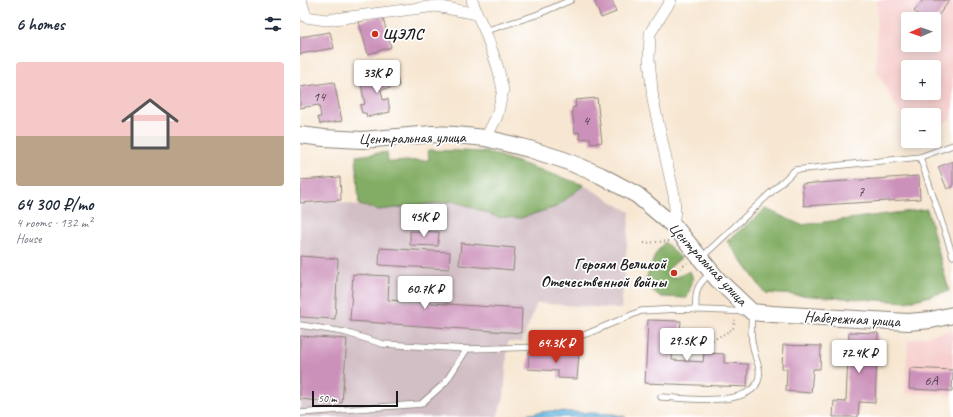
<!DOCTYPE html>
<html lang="en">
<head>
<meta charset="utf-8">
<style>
  body { margin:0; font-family:Caveat,sans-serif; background:#f2f2f3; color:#1f2937; height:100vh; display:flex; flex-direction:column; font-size:15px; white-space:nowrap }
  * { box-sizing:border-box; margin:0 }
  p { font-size:13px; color:#747a83 }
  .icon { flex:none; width:22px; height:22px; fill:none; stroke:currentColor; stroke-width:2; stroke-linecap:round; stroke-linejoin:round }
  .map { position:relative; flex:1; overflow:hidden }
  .side { display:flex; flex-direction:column; background:#fff; width:300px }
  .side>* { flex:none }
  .needle { width:26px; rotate:268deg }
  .controls { position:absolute; left:601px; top:12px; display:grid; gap:8px }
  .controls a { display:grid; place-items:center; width:40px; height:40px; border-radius:4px; background:#fff; box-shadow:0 2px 10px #0003; font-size:20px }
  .scale { position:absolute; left:12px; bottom:10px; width:86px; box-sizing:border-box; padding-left:4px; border:2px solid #1c1c1c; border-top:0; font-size:11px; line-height:14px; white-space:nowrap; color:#1c1c1c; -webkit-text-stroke:3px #fff; paint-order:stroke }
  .price { position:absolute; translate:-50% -34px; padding:0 9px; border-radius:4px; background:#fff; color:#222; font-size:13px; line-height:26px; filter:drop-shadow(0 1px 2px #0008) }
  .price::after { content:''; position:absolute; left:50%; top:24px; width:12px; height:9px; margin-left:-6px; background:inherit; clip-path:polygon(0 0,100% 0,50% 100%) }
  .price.current { background:#c8321e; color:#fff }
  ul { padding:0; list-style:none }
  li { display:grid; align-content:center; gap:8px; height:212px; padding:0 16px }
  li+li { border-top:1px solid #e0e1e3 }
  li span { display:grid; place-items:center; height:124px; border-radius:4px; color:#555 }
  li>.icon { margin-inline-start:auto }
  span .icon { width:72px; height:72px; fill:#fffc; stroke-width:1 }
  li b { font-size:17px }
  h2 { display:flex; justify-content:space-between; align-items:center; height:48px; padding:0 16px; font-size:17px }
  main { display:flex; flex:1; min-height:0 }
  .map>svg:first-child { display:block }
  .built { fill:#f7d0cf; fill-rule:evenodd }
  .industrial { fill:#d2bec5 }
  .forest { fill:#83ad65; stroke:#506440 }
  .water { fill:#6cbde7; stroke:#446c82 }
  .building { fill:#cc91ba }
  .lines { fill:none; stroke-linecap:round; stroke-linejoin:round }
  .lane-casing { stroke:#8a8277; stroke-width:7 }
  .street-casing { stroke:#8a8277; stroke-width:12 }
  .secondary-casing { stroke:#8a8277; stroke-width:18 }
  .path { stroke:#8a8277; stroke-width:2; stroke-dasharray:1 3; stroke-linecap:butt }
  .lane { stroke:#fff; stroke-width:5.5 }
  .street { stroke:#fff; stroke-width:11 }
  .secondary { stroke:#fff; stroke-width:16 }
  .poi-dot { fill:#c8321e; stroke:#fff; stroke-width:1.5 }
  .labels { text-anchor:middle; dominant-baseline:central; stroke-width:3.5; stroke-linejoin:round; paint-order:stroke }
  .number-label { font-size:14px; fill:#483944 }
  .poi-label { font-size:16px; font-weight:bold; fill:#1c1c1c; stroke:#fff; text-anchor:start }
  .street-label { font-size:16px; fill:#1c1c1c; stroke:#fff }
</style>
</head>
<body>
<main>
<section class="side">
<h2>6 homes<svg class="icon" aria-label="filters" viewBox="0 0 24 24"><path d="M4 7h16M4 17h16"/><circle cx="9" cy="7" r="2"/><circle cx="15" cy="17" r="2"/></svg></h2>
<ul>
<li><span style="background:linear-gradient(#f6c9c9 60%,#b9a48a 0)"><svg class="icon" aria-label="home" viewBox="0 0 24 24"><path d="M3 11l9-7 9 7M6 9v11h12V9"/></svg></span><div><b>64 300 ₽/mo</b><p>4 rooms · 132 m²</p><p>House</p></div></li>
</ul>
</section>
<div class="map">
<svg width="653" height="417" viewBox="0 0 653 417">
  <rect width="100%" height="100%" fill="#fff"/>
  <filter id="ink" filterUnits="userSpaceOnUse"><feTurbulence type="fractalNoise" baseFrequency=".025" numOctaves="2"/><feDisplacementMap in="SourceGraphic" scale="8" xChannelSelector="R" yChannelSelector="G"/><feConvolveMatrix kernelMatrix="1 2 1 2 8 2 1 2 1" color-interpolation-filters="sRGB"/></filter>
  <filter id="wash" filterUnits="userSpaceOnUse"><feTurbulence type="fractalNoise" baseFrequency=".012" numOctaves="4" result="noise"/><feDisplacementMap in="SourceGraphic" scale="16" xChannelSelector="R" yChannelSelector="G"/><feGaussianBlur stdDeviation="0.9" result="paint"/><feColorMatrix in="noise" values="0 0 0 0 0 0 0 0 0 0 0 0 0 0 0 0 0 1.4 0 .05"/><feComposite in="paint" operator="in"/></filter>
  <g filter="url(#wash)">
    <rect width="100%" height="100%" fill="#f7e7d2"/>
    <path class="built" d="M577,0H653V117L634,130V115H608V128L576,69ZM608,19H634V45H608ZM608,67H634V93H608Z
      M653,330V395L605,393L608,340Z"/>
    <path class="industrial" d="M284,185L330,212L321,309L237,303L222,342H208L204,397L197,417H0V204L36,201L79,210L155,201L197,217L256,207Z"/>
    <path class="forest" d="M128,150L188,152L284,185L256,207L221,218L197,217L155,201L79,210L59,205L56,156L87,152L88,162L129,160Z
      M466,209L501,225L627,209L649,291L607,302L465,293L427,241Z
      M365,242L381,258L368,269L375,278L390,271L393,278L387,298L361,297L344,284L356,253Z"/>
    <path class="water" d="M250,411L313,414L326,417H211Z"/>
    <g id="blocks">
      <path class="building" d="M294,0H312L316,12L301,18Z
        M623,0H650L634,21V19H624L614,11Z
        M82,15L91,47L68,54L59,22Z
        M30,32L34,48L0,54V37Z
        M96,73L99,86L81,90L83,100L88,99L90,112L67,117L66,113H62L60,105L65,104L60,80Z
        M34,82L42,121L20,124L18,117H21L19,105L0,108V87Z
        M297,98L302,142L291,144L290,138L280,139L279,132L275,133L272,108L276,107L275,100Z
        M653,161V187L647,189L638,167Z
        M619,176L620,199L504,206L502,184Z
        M40,177L41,200L0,203V180Z
        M110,231L139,232L138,246L110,245Z
        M161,243L215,248L213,270L159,265Z
        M80,248L150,252L149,269L79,265Z
        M0,256L38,259L35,319L0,317Z
        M53,274L89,276L88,300L222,309L221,333L50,321Z
        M348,320L381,321L380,330H373L372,360L403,362L404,353L424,354V363L448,364L447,387L345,383Z
        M549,332L578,333L575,403L559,402L558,417H533L534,401L546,402Z
        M0,336L47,339L42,403L0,399Z
        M483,345L521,346L520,369H513L511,393L486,391L487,369H482Z
        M229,352L279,354L277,379L258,378V371L228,369Z
        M610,368L653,370L652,391L609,389Z"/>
    </g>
  </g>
  <g filter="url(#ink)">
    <use href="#blocks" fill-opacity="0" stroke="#8a8277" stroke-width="1"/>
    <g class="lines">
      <defs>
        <path id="lane" d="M185,31L236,15L271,0
          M620,157L653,256
          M401,258L495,170L620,157L653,145
          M396,310C395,292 396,285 411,273
          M0,325L44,332L83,344L167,349L246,347L289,333L341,311L379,309L452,312C451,325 450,338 454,351C455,357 458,363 459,369C465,411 385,398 361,397
          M0,413L121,404L145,383L167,349"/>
        <path id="street" d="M1,0L6,17L26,20L136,6L177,14
          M172,0L177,14L185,31L198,68L203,90L197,116L186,138
          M371,0L350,33L349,59L353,100L374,195L375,210L373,225"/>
        <path id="secondary" d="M0,135L24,138L62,140L132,134L155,135L186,138L229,149L264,160L300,175L337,195L375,227L418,280L452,312L472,314L608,322L631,320L653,315"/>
      </defs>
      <use href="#lane" class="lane-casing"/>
      <use href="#street" class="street-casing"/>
      <use href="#secondary" class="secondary-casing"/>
      <path class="path" d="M344,243L370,241
        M374,273L387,263
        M395,350L433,329L435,320"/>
      <use href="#lane" class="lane"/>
      <use href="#street" class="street"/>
      <use href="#secondary" class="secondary"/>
    </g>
  </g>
  <g class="poi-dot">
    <circle cx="75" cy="34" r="4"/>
    <circle cx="374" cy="273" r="4"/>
  </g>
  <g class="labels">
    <g class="number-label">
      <text x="19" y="96">14</text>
      <text x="286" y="120">4</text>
      <text x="561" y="191">7</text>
      <text x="631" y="380">6А</text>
    </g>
    <g class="poi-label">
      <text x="83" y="34">ЩЭЛС</text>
      <text x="366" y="264" text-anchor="end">Героям Великой<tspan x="366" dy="18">Отечественной войны</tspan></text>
    </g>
    <g class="street-label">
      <text transform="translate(112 138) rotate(-1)">Центральная улица</text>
      <text transform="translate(408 264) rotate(47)">Центральная улица</text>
      <text transform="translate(552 319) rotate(3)">Набережная улица</text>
    </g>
  </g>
</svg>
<div class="controls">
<a><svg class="needle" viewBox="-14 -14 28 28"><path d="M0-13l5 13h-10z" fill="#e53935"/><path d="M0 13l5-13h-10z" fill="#747a83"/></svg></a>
<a>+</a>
<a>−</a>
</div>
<div class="scale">50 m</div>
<b class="price" style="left:77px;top:94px">33K ₽</b>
<b class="price" style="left:124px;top:238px">45K ₽</b>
<b class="price" style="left:125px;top:310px">60.7K ₽</b>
<b class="price" style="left:387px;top:362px">29.5K ₽</b>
<b class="price current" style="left:256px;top:364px">64.3K ₽</b>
<b class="price" style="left:559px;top:374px">72.4K ₽</b>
</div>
</main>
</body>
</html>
